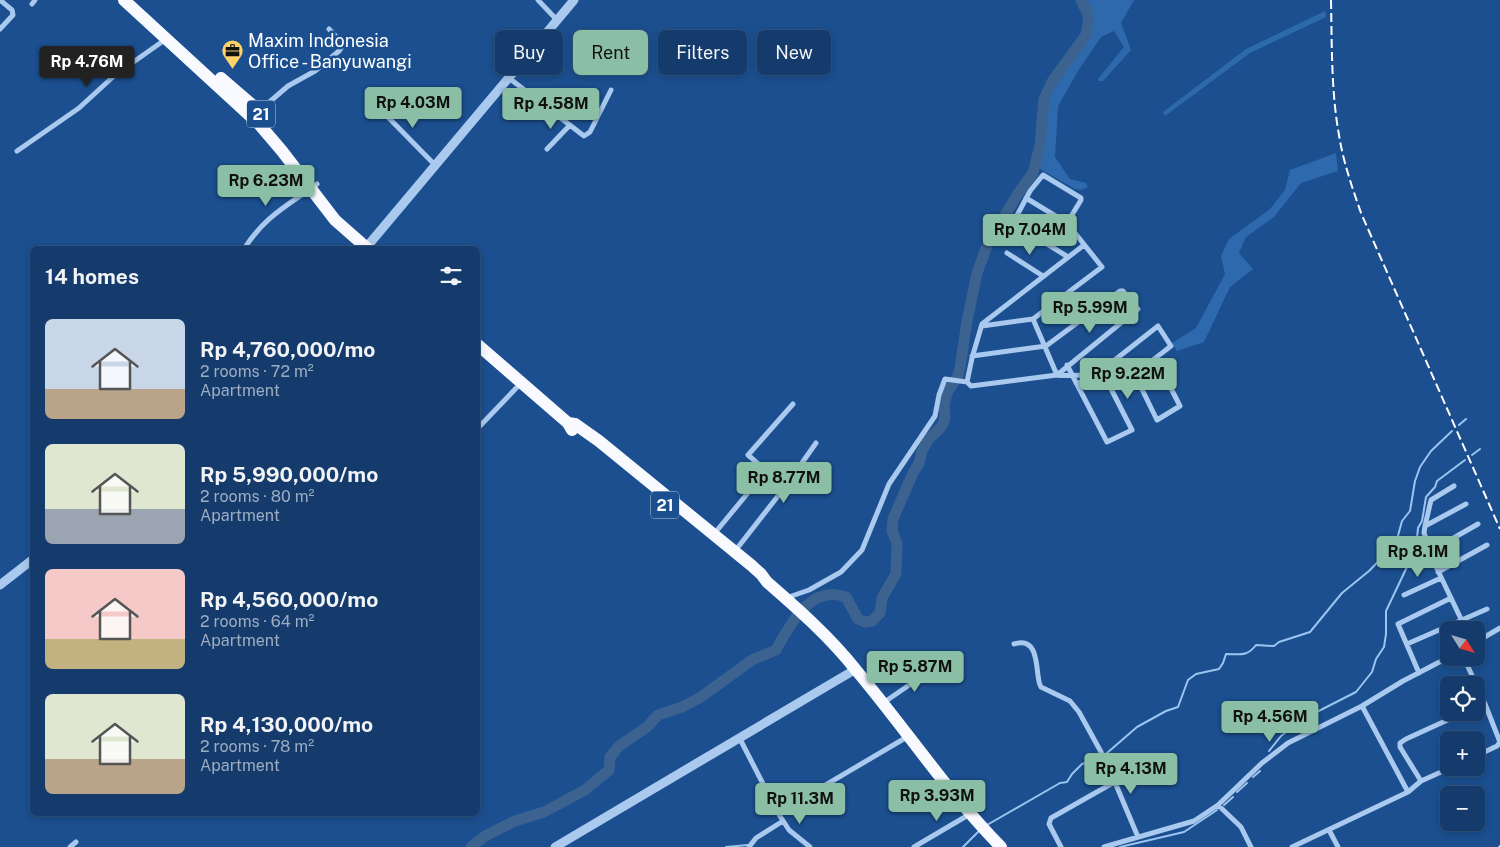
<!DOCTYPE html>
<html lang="en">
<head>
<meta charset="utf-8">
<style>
  body { margin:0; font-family:"Public Sans",sans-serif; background:#214673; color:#f1f3f6; height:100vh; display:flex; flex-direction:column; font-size:19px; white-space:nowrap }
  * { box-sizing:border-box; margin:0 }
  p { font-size:16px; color:#9dadc1 }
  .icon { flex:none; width:28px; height:28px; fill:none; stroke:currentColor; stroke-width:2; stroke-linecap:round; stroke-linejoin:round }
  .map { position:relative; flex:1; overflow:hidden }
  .drawer { position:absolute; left:30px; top:246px; width:450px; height:570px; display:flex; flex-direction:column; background:#143b6b; border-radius:8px; box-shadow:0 2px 8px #0003,0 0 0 1px #33557e }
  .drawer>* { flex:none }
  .hud { position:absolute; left:495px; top:30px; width:475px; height:45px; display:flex; gap:10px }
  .needle { width:32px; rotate:127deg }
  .tools { position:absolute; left:1440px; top:621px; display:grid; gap:10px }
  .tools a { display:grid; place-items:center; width:45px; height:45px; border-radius:8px; background:#143b6b; box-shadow:0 2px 8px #0003,0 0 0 1px #33557e; font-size:25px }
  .price { position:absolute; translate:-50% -42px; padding:0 11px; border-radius:5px; background:#8abfa5; color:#111; font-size:16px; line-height:32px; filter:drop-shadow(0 1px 2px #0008) }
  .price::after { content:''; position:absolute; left:50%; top:30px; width:15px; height:11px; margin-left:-8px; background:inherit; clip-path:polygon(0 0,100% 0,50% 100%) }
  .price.active { background:#222; color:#fff }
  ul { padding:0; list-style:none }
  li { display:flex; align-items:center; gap:15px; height:125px; padding:0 15px }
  li span { display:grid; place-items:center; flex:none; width:140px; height:100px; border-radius:8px; color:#555 }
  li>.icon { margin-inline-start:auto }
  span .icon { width:60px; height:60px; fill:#fffc; stroke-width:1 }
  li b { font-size:21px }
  h2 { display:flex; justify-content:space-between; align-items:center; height:60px; padding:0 15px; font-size:21px }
  .chip { padding:0 18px; border-radius:8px; background:#143b6b; box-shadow:0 2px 8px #0003,0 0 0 1px #33557e; font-size:18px; line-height:45px }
  .chip.active { background:#8abfa5; color:#111 }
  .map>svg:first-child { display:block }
  .green { fill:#2e69ad }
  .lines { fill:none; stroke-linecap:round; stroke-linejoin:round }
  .stream { stroke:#9cc4f0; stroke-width:2 }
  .river { stroke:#3c6290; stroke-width:11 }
  .minor { stroke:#a9c9ee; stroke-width:5 }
  .tertiary { stroke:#a9c9ee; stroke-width:9 }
  .trunk { stroke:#f8faff; stroke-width:12 }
  .rail { stroke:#fff; stroke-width:2; stroke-dasharray:9 4; stroke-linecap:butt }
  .labels { text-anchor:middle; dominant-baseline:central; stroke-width:5; stroke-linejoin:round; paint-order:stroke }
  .shield { fill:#1b4f8f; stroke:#bbcadd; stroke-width:1 }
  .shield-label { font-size:16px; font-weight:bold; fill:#fff }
  .poi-label { font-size:18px; fill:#fff; stroke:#1b4f8f; text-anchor:start }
</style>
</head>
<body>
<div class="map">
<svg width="1500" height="847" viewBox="0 0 1500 847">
  <rect width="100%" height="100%" fill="#1b4f8f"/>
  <path class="green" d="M1081,0H1134L1121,23L1131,50L1103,81H1099L1098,79L1124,47L1114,31L1101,37L1078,71L1058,106L1055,157L1070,179L1086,183L1088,187L1081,190L1075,189L1035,166L1040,145L1044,99L1053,80L1086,35L1089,17Z
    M1325,11L1326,17L1250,53L1165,116L1163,112L1246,49Z
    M1336,153L1338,171L1301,183L1274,217L1246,237L1239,253L1253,269L1230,287L1204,342L1177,351L1172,343L1196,328L1225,274L1221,256L1229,239L1270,209L1285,190L1290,170Z"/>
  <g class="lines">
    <path class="stream" d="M1459,425L1466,419
      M1472,455L1480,449
      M1269,751L1281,736L1303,719L1356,692L1372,672L1376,659L1384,647L1386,634V611L1416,548L1418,528L1422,521L1426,497L1435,487L1437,481L1465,460
      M1253,777L1260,771
      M1237,792L1247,783
      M1224,805L1233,797
      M987,825L1060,783L1067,782L1072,774L1082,764L1095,760L1107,753L1137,727L1166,711L1178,707L1188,680L1196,674L1219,669L1223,663L1226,654C1240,654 1247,657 1256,645L1274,646L1279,642L1310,632L1342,593L1369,571L1396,543L1402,521L1410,511L1415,481L1420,467L1431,451L1452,431
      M726,847L748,845
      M963,847L978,832
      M1120,847L1184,832L1217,810"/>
    <path class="river" d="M471,847L485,836L515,821L544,812L585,790L609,770L610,757L619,746L647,727L658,715L682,707L701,697L752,660L776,650C790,625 810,584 846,597L858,619L865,622L872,621L880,613L882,598L896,574L897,543L892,531L893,519L913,473L919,463L922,451L928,440L942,426L945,418L944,404L948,391L958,376L960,368L967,321L977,273L987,246L1017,195L1033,173L1040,145L1044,99L1053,80L1086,35L1089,17L1081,0"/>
    <path class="minor" d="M538,0L557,20
      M32,4L35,0
      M0,29L13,15L12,10L0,0
      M509,78L584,136L590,132L611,90
      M378,107L435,165
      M259,111L288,86L315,71L339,51L341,48V42L329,29
      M547,149L570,125
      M17,151L79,108L115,75L166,39
      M1026,198L1067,223
      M244,249C265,216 287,206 317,184
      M1007,253L1043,276
      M982,326L1033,319
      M972,356L1046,346L1120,291H1123L1138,309L1057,375
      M1157,364L1159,365L1180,406L1157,420L1136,377Z
      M1067,365L1107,442L1132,430L1106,379L1136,377L1133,371
      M1057,375C1064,377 1127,373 1135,371C1144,368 1163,352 1171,346L1158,326L1097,374
      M967,382L971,386L1057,375L1033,319L1102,267L1067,223L1081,200V198L1043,175L1030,191L1013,223L1068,257
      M1076,383L1106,379
      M478,428L521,383
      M785,487L748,455L793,404
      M1425,526L1431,500L1454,486
      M714,534L747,494
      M735,551L785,487L816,443
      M1429,552L1478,524
      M1438,572L1487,545
      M1404,595L1441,578
      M786,598L809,590L841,572L862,550L889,484L935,416L939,395L945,379L967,382L972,358L982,324L1084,245
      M1451,598L1461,619
      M1476,642L1500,628
      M1014,644C1043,635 1034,678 1041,687L1070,701L1079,712L1106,761L1138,837
      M1407,644L1487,609
      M1464,658L1485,704L1500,742L1497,746L1476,756
      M1419,673L1398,624L1451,598L1429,552L1430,548L1424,533L1425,526L1466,504
      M883,703L937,666
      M1362,706L1408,792
      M1476,708L1485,704
      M740,739L778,813L907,737
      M1421,781L1400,747V743L1406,739L1465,712
      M1218,805L1241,827L1251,847
      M778,813L789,830L810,847
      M1329,830L1338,847
      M70,847L76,842
      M749,847L756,838L783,821
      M914,847L970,814
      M1061,847L1049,824L1051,818L1148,763
      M1104,847L1194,821L1218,805L1262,763L1288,743L1362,706L1403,681L1449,657
      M1292,847L1408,792L1421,781L1450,768"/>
    <path class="tertiary" d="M365,249L574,0
      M0,585L32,560
      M555,847L856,669"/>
    <path class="trunk" d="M124,0L259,124L282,151L335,220L368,249
      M221,78L257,109
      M478,345L568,423L572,430
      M568,423L575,424L599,441L751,565L761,574L767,582C798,609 830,637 856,670C905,728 947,792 1001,847"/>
    <path class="rail" d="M1331,0C1332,45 1331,91 1339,135C1343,161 1352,187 1361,213L1500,529
      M1499,847L1500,846"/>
  </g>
  <defs>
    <symbol id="office-pin" viewBox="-11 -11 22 30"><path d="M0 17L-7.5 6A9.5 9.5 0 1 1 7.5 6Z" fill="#ffd166" stroke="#1b4f8f"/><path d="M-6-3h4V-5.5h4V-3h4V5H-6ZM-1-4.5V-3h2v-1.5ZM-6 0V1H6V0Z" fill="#111"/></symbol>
  </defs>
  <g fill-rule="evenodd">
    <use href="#office-pin" x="220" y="38" width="25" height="34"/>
  </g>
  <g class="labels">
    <g class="shield">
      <rect x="247" y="100.5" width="28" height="27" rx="4"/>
      <rect x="651" y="491.5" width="28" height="27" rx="4"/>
    </g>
    <g class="shield-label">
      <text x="261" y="114">21</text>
      <text x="665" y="505">21</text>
    </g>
    <g class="poi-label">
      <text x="248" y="40">Maxim Indonesia<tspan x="248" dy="21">Office - Banyuwangi</tspan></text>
    </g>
  </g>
</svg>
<div class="tools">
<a><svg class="needle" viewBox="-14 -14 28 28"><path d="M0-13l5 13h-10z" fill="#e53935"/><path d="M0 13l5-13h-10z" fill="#9dadc1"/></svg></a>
<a><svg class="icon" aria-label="locate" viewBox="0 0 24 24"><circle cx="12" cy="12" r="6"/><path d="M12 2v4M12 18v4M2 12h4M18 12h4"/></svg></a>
<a>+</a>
<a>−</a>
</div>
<b class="price active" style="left:87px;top:88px">Rp 4.76M</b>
<b class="price" style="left:413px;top:129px">Rp 4.03M</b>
<b class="price" style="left:551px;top:130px">Rp 4.58M</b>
<b class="price" style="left:266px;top:207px">Rp 6.23M</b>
<b class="price" style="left:1030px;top:256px">Rp 7.04M</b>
<b class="price" style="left:1090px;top:334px">Rp 5.99M</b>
<b class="price" style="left:1128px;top:400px">Rp 9.22M</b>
<b class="price" style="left:784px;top:504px">Rp 8.77M</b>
<b class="price" style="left:1418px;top:578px">Rp 8.1M</b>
<b class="price" style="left:915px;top:693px">Rp 5.87M</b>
<b class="price" style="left:1270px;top:743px">Rp 4.56M</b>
<b class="price" style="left:1131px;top:795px">Rp 4.13M</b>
<b class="price" style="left:937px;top:822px">Rp 3.93M</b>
<b class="price" style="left:800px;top:825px">Rp 11.3M</b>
<div class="hud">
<a class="chip">Buy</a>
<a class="chip active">Rent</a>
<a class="chip">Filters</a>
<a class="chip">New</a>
</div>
<section class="drawer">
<h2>14 homes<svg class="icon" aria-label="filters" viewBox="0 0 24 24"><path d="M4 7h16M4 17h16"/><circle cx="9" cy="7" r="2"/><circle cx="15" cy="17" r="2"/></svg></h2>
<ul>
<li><span style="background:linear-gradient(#c9d6e8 70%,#b9a48a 0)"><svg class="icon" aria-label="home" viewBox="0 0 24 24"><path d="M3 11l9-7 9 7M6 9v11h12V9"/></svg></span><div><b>Rp 4,760,000/mo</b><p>2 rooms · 72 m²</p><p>Apartment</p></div></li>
<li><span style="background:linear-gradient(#dfe7d0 65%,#9aa5b1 0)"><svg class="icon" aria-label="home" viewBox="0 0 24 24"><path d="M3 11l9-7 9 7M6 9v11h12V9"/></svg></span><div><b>Rp 5,990,000/mo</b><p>2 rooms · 80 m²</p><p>Apartment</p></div></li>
<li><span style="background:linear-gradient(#f6c9c9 70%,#c2b280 0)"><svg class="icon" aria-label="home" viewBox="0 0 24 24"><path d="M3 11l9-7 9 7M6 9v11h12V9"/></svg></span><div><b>Rp 4,560,000/mo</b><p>2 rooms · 64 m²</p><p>Apartment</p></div></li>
<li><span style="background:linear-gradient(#dfe7d0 65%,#b9a48a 0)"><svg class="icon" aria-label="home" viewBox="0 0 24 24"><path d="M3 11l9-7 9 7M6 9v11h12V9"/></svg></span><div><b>Rp 4,130,000/mo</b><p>2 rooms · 78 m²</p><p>Apartment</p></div></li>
</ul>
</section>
</div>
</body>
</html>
